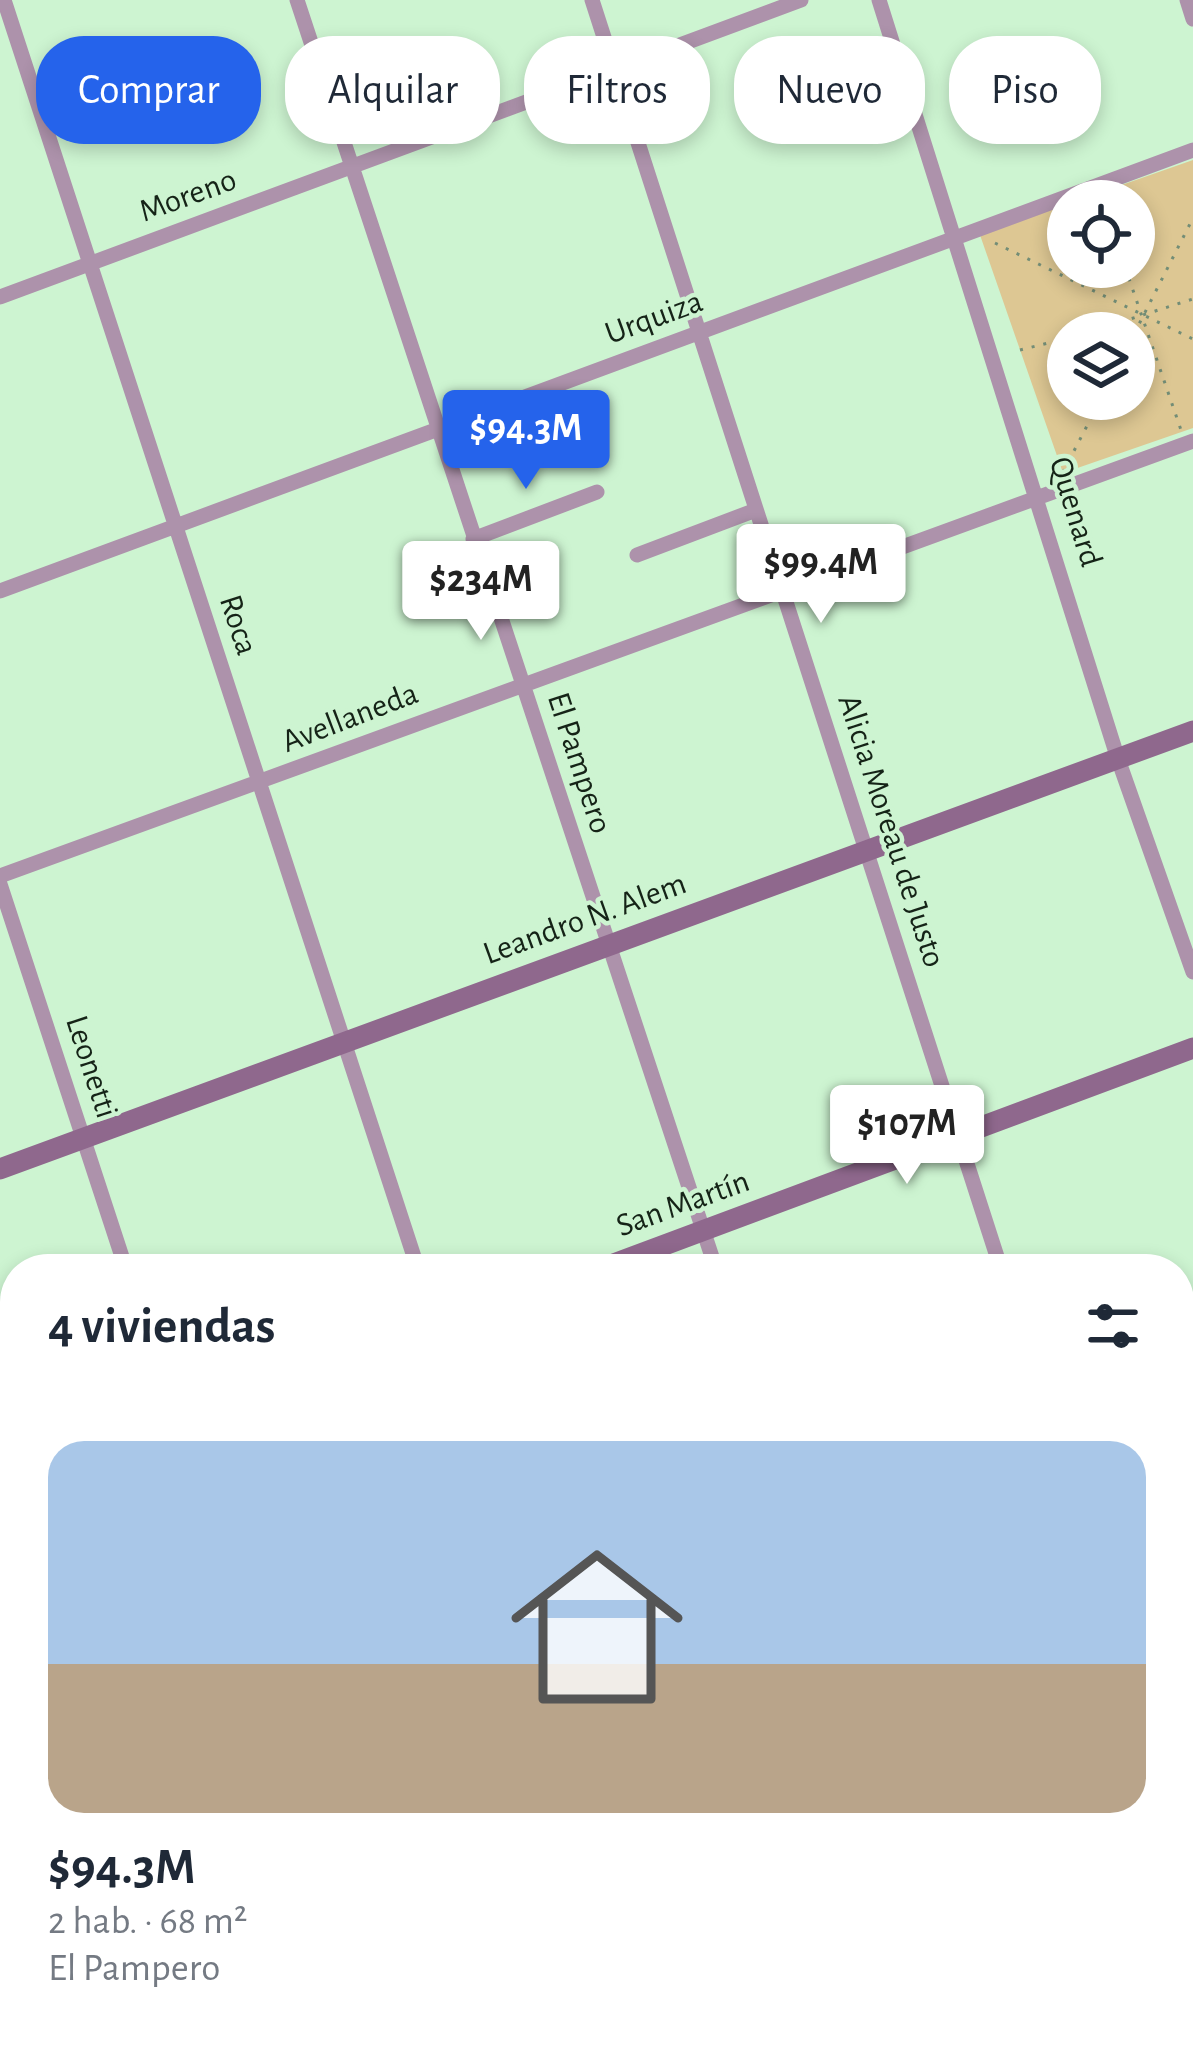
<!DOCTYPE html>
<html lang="es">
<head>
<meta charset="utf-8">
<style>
  body { margin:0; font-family:"Alegreya Sans",sans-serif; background:#f6f6f7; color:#1f2937; height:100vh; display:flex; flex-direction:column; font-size:45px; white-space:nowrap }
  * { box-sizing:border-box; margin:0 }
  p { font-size:39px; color:#747a83 }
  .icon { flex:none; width:66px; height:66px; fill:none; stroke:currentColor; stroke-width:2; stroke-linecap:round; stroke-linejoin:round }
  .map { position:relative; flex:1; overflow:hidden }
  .side { position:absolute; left:0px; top:1254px; width:1194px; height:804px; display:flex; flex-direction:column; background:#fff; border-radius:48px 48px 0 0; box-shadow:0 6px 18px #0003 }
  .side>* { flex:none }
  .guide { position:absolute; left:36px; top:36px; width:1122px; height:108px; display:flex; gap:24px }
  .tools { position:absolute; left:1047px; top:180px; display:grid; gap:24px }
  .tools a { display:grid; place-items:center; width:108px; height:108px; border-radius:50%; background:#fff; box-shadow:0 6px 18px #0003; font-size:60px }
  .price { position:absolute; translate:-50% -102px; padding:0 27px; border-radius:12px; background:#fff; color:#222; font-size:39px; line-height:78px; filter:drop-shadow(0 3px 6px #0008) }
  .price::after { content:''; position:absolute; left:50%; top:72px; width:36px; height:27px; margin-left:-18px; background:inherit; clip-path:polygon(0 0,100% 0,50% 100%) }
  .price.active { background:#2563eb; color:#fff }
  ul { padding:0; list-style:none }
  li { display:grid; align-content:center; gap:24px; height:636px; padding:0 48px }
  li span { display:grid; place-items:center; height:372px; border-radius:36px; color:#555 }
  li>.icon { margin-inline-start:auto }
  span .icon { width:216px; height:216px; fill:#fffc; stroke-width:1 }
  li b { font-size:51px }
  h2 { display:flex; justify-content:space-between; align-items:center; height:144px; padding:0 48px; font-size:51px }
  .tag { padding:0 42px; border-radius:48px; background:#fff; box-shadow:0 6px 18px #0003; font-size:42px; line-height:108px }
  .tag.active { background:#2563eb; color:#fff }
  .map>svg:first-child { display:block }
  .green { fill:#ddc793; fill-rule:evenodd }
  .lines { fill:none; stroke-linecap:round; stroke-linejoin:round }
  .path { stroke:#738d76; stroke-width:3; stroke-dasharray:3 9; stroke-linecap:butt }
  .street { stroke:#ad92ab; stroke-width:15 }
  .secondary { stroke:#8f688d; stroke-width:21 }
  .labels { text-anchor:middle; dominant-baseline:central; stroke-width:9; stroke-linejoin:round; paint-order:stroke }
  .street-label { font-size:33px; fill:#152317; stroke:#cdf4d1 }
</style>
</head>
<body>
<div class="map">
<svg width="1193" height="2058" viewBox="0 0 1193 2058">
  <rect width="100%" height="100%" fill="#cdf4d1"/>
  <path class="green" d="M1193,160V428L1063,473L980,235L1068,204V267H1134V201H1076ZM1068,333H1134V399H1068Z"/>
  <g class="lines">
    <path class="path" d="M995,243L1193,339
      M1125,267L1181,430
      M1086,333L1193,299
      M1134,334L1193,218
      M1020,350L1068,338
      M1063,472L1101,399"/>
    <path class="street" d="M4,0L418,1269
      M297,0L716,1269
      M592,0L1001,1269
      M879,0L1118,759L1193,972
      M1187,0L1193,19
      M0,297L801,0
      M473,539L597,492
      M637,555L756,510
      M0,591L1193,150
      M0,876L1193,441
      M0,884L126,1269
      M1179,1401L1193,1396
      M1179,1711L1193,1706
      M1179,1824L1193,1867
      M384,2043L389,2058
      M671,2043L677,2058
      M971,2043L976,2058
      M242,2058L281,2043"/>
    <path class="secondary" d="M0,1169L1193,731
      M600,1269L1193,1048
      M0,1496L15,1490
      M0,1799L15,1845
      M1179,2009L1193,2003
      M79,2043L84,2058
      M1044,2058L1085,2043"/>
  </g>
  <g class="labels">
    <g class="street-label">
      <text transform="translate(188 196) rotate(-20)">Moreno</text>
      <text transform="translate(654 318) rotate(-20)">Urquiza</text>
      <text transform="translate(1075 512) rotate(73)">Quenard</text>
      <text transform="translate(238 625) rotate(72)">Roca</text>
      <text transform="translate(350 718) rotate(-21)">Avellaneda</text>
      <text transform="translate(579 763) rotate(72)">El Pampero</text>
      <text transform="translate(891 831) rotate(72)">Alicia Moreau de Justo</text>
      <text transform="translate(585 919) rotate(-20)">Leandro N. Alem</text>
      <text transform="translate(91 1067) rotate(72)">Leonetti</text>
      <text transform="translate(683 1204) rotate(-20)">San Martín</text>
    </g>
  </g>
</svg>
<div class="tools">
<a><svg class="icon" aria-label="locate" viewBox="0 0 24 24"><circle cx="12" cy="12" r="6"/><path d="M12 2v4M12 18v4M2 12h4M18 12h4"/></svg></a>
<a><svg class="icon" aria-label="layers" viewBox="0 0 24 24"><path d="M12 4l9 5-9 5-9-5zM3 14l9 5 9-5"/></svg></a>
</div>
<b class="price active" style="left:526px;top:492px">$94.3M</b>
<b class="price" style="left:821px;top:626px">$99.4M</b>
<b class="price" style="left:481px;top:643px">$234M</b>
<b class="price" style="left:907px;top:1187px">$107M</b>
<div class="guide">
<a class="tag active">Comprar</a>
<a class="tag">Alquilar</a>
<a class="tag">Filtros</a>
<a class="tag">Nuevo</a>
<a class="tag">Piso</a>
</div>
<section class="side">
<h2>4 viviendas<svg class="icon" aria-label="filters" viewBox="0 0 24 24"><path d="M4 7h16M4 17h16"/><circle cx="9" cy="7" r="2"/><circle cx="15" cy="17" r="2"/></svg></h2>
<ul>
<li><span style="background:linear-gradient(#a9c7e8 60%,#b9a48a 0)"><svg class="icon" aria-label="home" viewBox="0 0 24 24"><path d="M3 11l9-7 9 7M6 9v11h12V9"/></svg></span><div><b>$94.3M</b><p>2 hab. · 68 m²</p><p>El Pampero</p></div></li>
</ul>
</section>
</div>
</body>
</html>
